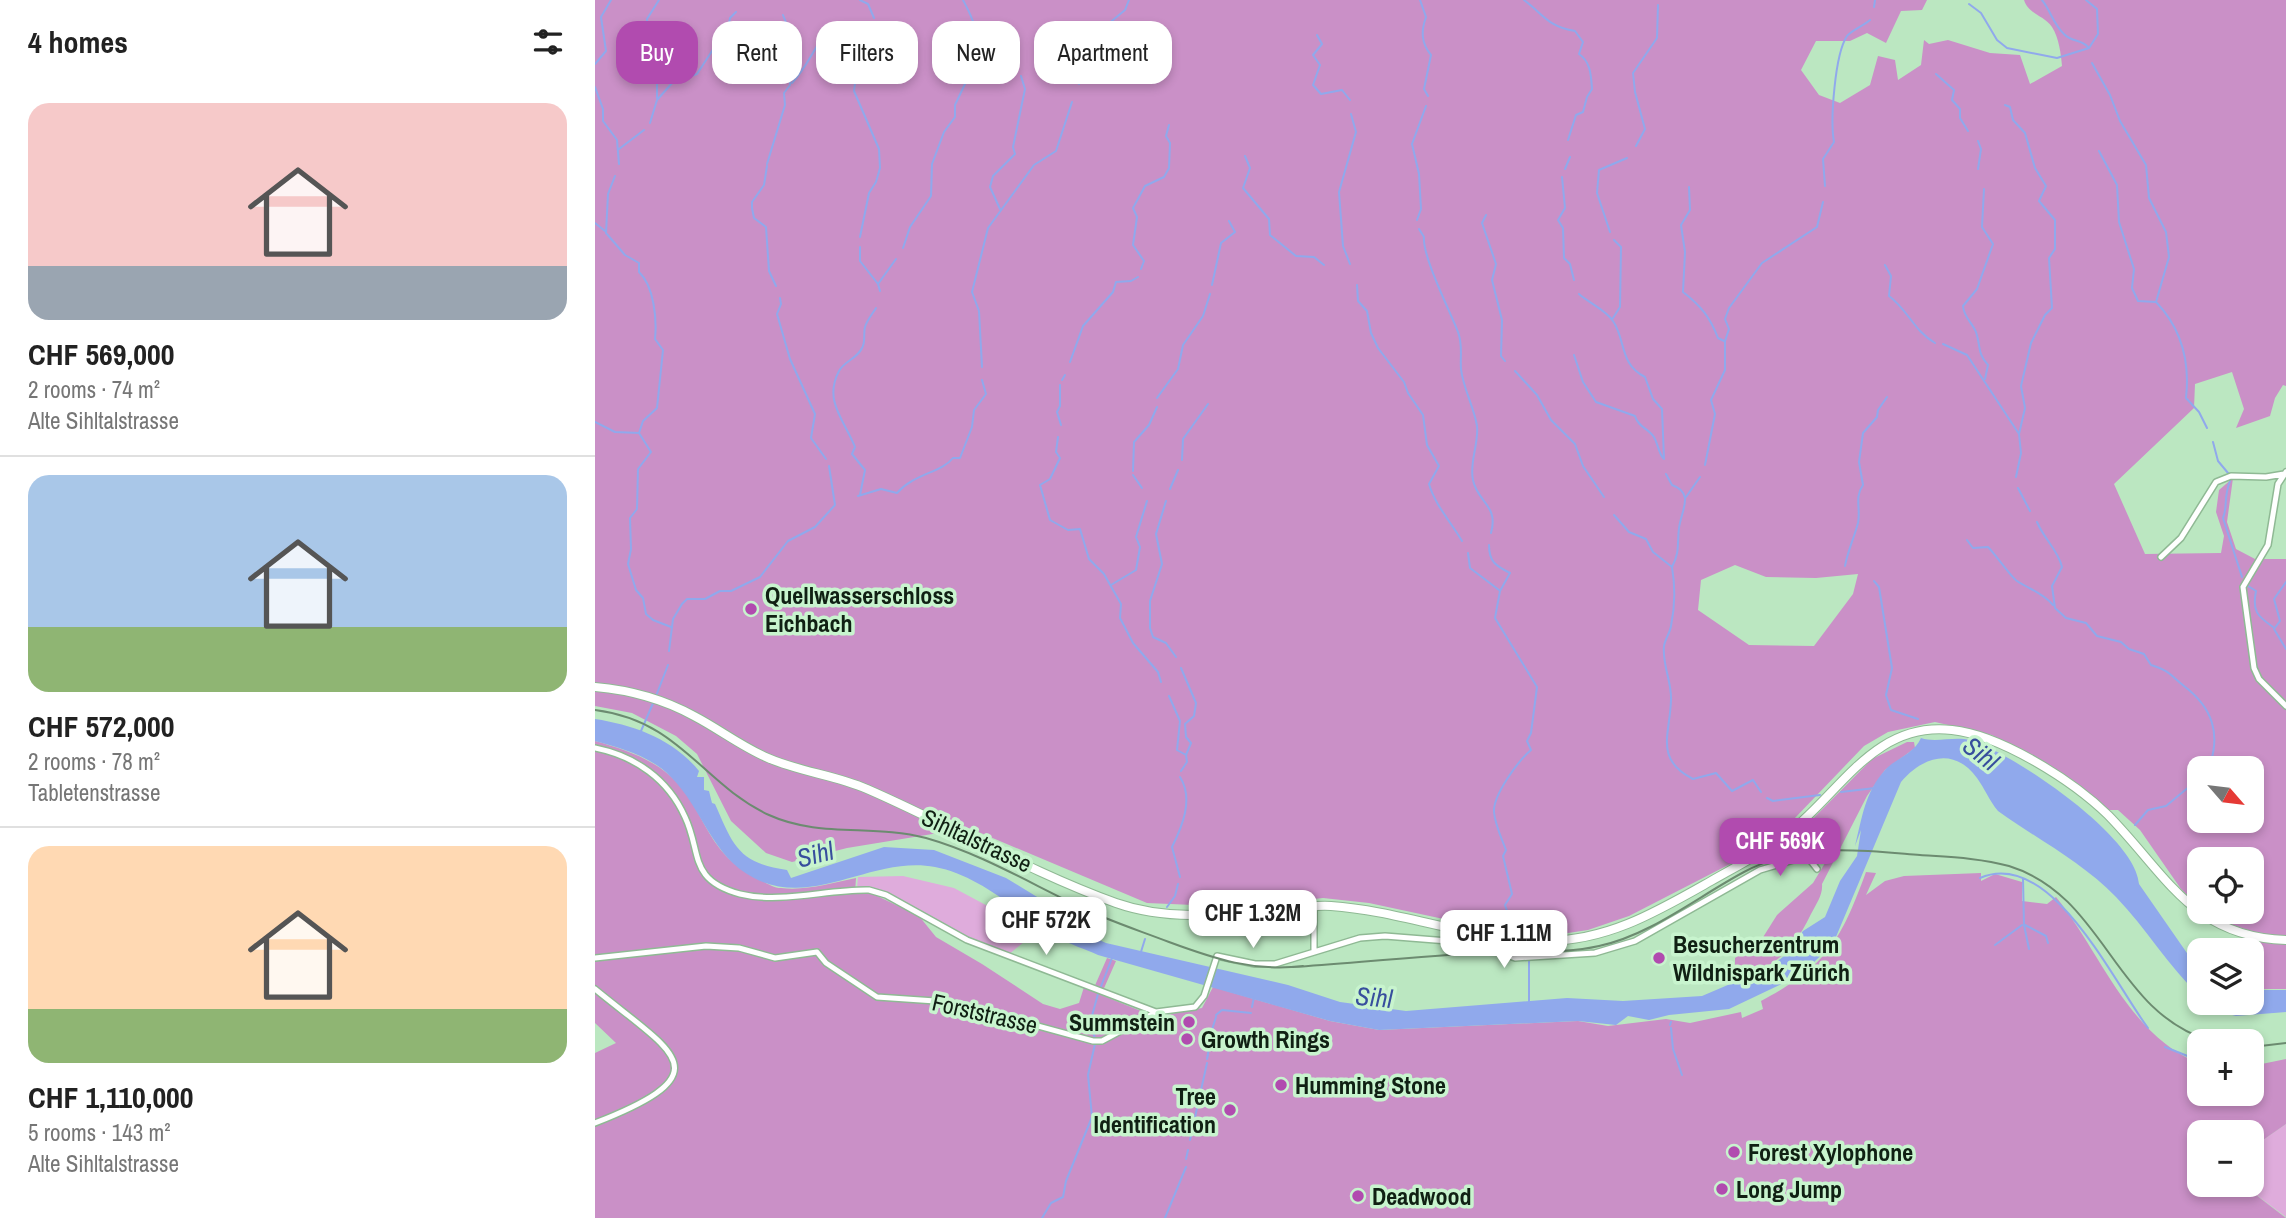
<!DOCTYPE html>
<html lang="en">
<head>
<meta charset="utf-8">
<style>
  body { margin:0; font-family:"Archivo Narrow",sans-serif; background:#f2f2f2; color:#222; height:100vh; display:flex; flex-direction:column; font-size:26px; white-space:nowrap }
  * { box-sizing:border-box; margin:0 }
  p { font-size:23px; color:#767676 }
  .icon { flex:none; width:38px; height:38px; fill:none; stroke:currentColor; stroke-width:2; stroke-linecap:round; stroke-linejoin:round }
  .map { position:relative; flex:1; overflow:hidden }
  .panel { display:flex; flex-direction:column; background:#fff; width:595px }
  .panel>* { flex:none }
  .banner { position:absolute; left:21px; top:21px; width:665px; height:63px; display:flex; gap:14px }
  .needle { width:46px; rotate:118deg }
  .tools { position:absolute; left:1592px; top:756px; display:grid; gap:14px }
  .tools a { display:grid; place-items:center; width:77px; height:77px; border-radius:14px; background:#fff; box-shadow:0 4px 10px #0003; font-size:35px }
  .price { position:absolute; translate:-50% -60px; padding:0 16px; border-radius:14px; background:#fff; color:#222; font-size:23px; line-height:46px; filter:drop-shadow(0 2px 4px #0008) }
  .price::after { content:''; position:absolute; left:50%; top:42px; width:21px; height:16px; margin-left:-10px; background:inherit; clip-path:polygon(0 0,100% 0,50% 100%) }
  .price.current { background:#b14baf; color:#fff }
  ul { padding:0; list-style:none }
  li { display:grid; align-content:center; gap:14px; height:371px; padding:0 28px }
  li+li { border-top:2px solid #e0e0e0 }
  li span { display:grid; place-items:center; height:217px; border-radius:21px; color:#555 }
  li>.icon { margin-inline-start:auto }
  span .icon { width:126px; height:126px; fill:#fffc; stroke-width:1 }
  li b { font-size:30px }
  h2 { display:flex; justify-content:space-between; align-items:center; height:84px; padding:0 28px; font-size:30px }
  .tag { padding:0 24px; border-radius:21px; background:#fff; box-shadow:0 4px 10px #0003; font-size:24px; line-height:63px }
  .tag.current { background:#b14baf; color:#fff }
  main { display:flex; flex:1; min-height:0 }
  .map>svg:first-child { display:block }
  .green { fill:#dfacdc }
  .forest { fill:#ca90c7; fill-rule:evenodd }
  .water { fill:#90a9ec }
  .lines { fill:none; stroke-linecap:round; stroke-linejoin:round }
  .stream { stroke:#90a9ec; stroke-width:2 }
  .street-casing { stroke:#8fb994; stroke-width:8 }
  .primary-casing { stroke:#8fb994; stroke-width:10 }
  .street { stroke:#fff; stroke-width:5 }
  .primary { stroke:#fff; stroke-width:8 }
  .rail { stroke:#6c8b70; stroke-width:2 }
  .poi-dot { fill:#b14baf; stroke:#c8f4ce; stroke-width:2.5 }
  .labels { text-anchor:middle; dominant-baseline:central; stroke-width:7; stroke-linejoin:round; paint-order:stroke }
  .poi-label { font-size:24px; font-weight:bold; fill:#102013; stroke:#c8f4ce; text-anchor:start }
  .street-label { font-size:24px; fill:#102013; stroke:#c8f4ce }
  .water-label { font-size:26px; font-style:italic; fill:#374e9d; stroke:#c8f4ce }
</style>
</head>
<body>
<main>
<section class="panel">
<h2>4 homes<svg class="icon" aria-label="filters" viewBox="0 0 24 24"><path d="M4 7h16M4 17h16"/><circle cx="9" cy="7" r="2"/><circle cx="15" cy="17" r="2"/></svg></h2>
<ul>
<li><span style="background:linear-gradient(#f6c9c9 75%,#9aa5b1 0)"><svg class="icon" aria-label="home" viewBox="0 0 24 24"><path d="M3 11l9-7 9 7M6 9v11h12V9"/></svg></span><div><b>CHF 569,000</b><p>2 rooms · 74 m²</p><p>Alte Sihltalstrasse</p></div></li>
<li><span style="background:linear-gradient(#a9c7e8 70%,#8fb573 0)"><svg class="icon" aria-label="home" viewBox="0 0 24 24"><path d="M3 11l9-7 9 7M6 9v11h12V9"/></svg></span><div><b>CHF 572,000</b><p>2 rooms · 78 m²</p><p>Tabletenstrasse</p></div></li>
<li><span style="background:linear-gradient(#ffd9b3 75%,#8fb573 0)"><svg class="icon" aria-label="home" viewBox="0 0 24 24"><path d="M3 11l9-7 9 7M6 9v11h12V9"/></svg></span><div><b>CHF 1,110,000</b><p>5 rooms · 143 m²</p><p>Alte Sihltalstrasse</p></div></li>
</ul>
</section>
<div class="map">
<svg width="1691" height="1218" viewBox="0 0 1691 1218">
  <rect width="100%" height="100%" fill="#bbe7c1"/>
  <path class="green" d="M308,876L359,888L441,932L413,955L371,939L289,893L262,888L263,877Z
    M1691,1124V1217L1648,1185H1657V1141L1668,1140Z"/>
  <path class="forest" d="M0,0H1332L1327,10L1306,11L1291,43L1272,33L1255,41H1221L1206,70L1224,95L1245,103L1275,85L1283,56L1300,60L1303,80L1326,65L1329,40L1334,44L1353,40L1395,53L1425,55L1435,84L1467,66C1466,54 1464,38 1457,27C1449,15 1434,15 1429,0H1691V386L1688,385L1680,398L1675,416L1641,428L1649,409L1637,372L1600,384L1599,408L1519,484L1550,554L1626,553L1629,536L1621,512L1624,490L1638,478L1632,522L1641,549L1660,559H1691V989H1668L1657,985V950H1650L1656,931L1629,922L1612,912H1657V859H1605V907L1586,889L1545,830L1523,810H1514L1479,781L1397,735L1340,722L1293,732L1269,746L1199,819L1139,862L1034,916L993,930L953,936L914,933L774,903L728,898L645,907L552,903L374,828L252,848L197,862L171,853L136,821L102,754L81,736L37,713L0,706ZM1140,565L1171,577L1221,578L1263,574L1258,594L1219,646L1154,645L1103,610L1106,580ZM1605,768H1657V821H1605Z
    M0,741C25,748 53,757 73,774C111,805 107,851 162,878C170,882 178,888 186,888C211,891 236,883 261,878L260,893H276L324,916L341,937L387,964L448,1004L465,1009L484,1003L489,987L498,990L512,958L521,961L506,995L561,1017L607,1008L618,987L735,1021L784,1030L983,1021L1013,1026L1071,1019L1095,1023L1146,1012L1147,1018L1168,1009L1166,1001C1232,966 1246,940 1271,872L1281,873L1271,895L1290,881L1309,876L1386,873V881L1400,874L1427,882V901L1452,904L1461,897C1507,954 1532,1034 1605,1064V1094H1657V1066L1691,1059V1124L1668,1140L1657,1141V1132H1605V1185H1648L1691,1218H0V1053L21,1043L0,1023Z
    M1312,742H1319L1320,748L1290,770L1272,796L1227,884C1228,895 1221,904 1216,914C1196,955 1181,964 1140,981V958L1165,942L1182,915L1218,883L1233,858L1220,846H1191L1277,759Z"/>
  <path class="water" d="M0,719C39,725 78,739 104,771L102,777H109V790L114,791L117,803L120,804C138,845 143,863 192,870L196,878L289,847L339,850L411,878L465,911L479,921L484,931L511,943L693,985L745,1002L811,1011L972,998L1028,1001L1107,996L1175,967L1193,953L1208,931L1230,917L1245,881L1262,856L1266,830L1260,846C1267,818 1270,792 1290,770C1301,758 1319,754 1326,738C1341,743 1359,736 1375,740C1419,754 1541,836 1544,884L1594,956L1605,966V996C1573,966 1551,928 1521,897C1487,862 1442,839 1403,811C1394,800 1390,789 1382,778C1359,746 1327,757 1306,782L1238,944L1219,962L1199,978L1134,1009L1074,1015L1054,1020L1033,1016L1021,1025L983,1021L784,1030L735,1021L503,955C490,949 476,945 464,938C425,914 385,875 340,867C278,855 219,909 159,878C116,856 108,809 76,777C57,757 26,748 0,741Z
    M1657,990H1691V1012L1641,1016L1610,1008L1609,1003H1657Z"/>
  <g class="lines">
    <path class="stream" d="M265,0L273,4L279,18
      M368,0C378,19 384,29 377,50
      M825,0L831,17C826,31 826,43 836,55L829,89L833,96
      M929,0C948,14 953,27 980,31L988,42L984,54C996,62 996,76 997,89L992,97L988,112L981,115L973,140
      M1447,0C1456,11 1458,24 1469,34C1476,42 1486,39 1493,47
      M1491,0L1502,9L1503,34L1494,48
      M1374,4L1386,13L1402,40L1412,48L1462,58L1494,48
      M1279,7L1280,0
      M722,35L727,44L718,55L725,65L718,85L726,94L747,90L755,100
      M1497,63L1515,95L1525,121L1551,165L1554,198L1571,232L1574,257L1561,302C1586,328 1595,362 1591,398L1604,412L1612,428
      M0,64L11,51L6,17L16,0
      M1341,74L1359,90L1357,100L1365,109V118L1373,131
      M197,83C214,65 220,44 237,25
      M484,84C488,73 494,70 500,62C506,54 505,42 513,33L512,25L530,10L534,0
      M0,87L8,109V121L22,140L24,164
      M62,98V74L55,65L52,19L64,0
      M1410,105L1415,107L1418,120L1430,133L1440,168L1451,186L1444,201L1460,220V249L1454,258L1457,308L1450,315L1436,343L1426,386L1430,408L1424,434
      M55,123L62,100L78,82L102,74L119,48L131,41L135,18L141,12
      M1041,146L1050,129L1040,92L1038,73L1062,38L1063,5
      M24,149L49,130
      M1504,151L1522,185L1524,222L1539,269L1537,288L1543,301L1561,302
      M650,156L655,168L648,188L674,219L675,235L701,256L719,257L729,265
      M172,164L190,105L189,93L195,85L194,30L188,15
      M172,166L169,185L157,202V208L159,218L171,227L174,271L181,286
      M970,169L975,157
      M1383,169L1386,149L1383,141
      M20,176L13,194L11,233L30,255L44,263V272C59,286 62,319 60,339L68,350L62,408L48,421L44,433L56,452L43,469L42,509L35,518L36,549L33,564L41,590L48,598L51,614L58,620L76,627
      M967,177L970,208L963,220L968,228L969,258L975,264L979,280
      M1230,186L1228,159L1239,142C1235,120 1240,54 1252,36C1257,30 1268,26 1275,20
      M1094,187L1095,210L1086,225L1090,252L1088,292C1106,306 1115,317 1123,338L1129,341
      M1389,189L1387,227L1398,244L1382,289L1368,306C1369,318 1377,322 1381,332C1386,347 1382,353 1393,365L1390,379
      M405,209L395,187L398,176L420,154L418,147L430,89L426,76
      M891,215L887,223L901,264L897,280L907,320L906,356L910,361
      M822,220L826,209L824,174L817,144L831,106
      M0,223L10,231
      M824,229L829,237C827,256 855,311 863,332C868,345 865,356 866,369C868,388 879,407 882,426C884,443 874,463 878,480C882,502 904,505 896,533
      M1015,232L1002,193L1004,170L1032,158
      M265,237L274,193L281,182L285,168L284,149L259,91L261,75L257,55L275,32
      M265,247V261L283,284
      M308,248L315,227L336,196L337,164L349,132L360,117V105L379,65
      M755,264L748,246L744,192L761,132L756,114
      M1290,265L1296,276L1294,296C1313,310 1319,331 1340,343
      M546,269L549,261L538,245L542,217L538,208L550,186L569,177L574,168L575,143L571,136L574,125
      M617,285L626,243L640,232L634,221
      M762,285L763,301L772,311L776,333L783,348L809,382L813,393L828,415L832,445L844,466L834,484C840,505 856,522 867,541
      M285,291L283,284L301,259
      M984,294C994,303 1011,310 1018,321C1031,340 1024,364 1050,377L1058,399L1067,409L1069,459
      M185,298L186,304L182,314L195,359L220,414L216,438L231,459
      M1018,318L1025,307L1026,247L1019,240
      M1348,344L1372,355L1424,434L1426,453L1421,477
      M979,355L988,382L1001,402L1040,416C1043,427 1053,428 1059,437C1063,444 1063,451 1068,458
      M475,362L488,326L518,292L521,282L536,281L543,277
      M387,367L384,311L377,292L393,228L439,165L461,151L477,102
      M920,371L942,395L956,420L980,444L988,466L1009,497
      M467,380L470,375
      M465,385V406L462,412L466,425
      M562,398L583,369L588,345L608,316L615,294
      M0,422L20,432L44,433
      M463,437L461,452L465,458L455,479L445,485L455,520L473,530L485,529L494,559L509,574L526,604L525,618L538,643L563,672L566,682
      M1618,442L1623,461L1633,473
      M587,460L588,439L613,404
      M1110,465L1120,414L1116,400L1130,370V341L1134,329L1130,319L1134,308L1167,263L1222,227L1228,202
      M538,471L539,442L554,425L562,407
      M1071,474L1077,485C1100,493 1086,511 1084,528C1082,544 1085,552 1077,567C1080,585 1080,607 1076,626C1075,633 1070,639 1069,646C1067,665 1077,682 1076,700C1075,735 1059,759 1098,779L1121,773L1137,791L1158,780L1166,792
      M538,475L547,488
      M1635,481C1628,499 1633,506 1628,518L1647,577
      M1423,488L1435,511
      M575,489L583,470
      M265,495L270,470L257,454L260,447C250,421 228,401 244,371C249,361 262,359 267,348C271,341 268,334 270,327C272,320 278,313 281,308
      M263,496L286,489L302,493C320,473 346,473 358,458H365L377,427L379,410L391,394L387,380
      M1091,497L1105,477
      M571,501L561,534L567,564L555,601V628L558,637L571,643L581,657
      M1019,515L1034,532L1051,539L1058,552L1077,567
      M1442,522C1449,539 1463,550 1467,567L1457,586L1460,608L1471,618L1491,623L1502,636L1526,642L1534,649L1549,654L1556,665C1575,671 1575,675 1589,686C1618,708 1626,734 1614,768
      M1372,540L1378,548L1393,547C1401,555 1416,577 1422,581C1434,589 1448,593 1458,605
      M894,545C894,562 901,566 915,573L905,591L900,618L942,687L936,733L932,741L936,750C923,761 898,795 899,812C900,825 907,839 911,850L908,856L917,894L910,905L920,934
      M873,553L875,568L904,590
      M1250,566C1253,550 1259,538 1263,523C1266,508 1259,498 1268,485L1264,462L1268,433L1282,417L1283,410L1292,397
      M1279,581L1284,587L1297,668L1291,695L1296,710L1323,719
      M1691,582L1679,599L1685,621L1679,629L1691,649
      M516,585L541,570L545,547L541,537L552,501
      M1653,586L1661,591C1657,611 1662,616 1678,627
      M74,651L78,619L87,604L92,599H110L125,591H136L165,577L193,541L220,527L240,505L234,466
      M586,668L601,703L599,716L590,724L591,737L596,743L591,755
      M61,696L73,665
      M574,696L585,721L582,750L591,755L592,762L586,771
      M46,731L59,701
      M1246,792L1280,788
      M1172,798L1178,801L1225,795
      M1540,825L1553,810L1571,806L1595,786L1605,783
      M585,877L577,847C587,827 599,799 585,777
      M1385,878C1456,847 1519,983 1553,1028
      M1428,879L1429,925L1434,949
      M572,907L580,896L583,884
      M1430,925L1451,936L1453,943
      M1400,945L1427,925
      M545,955L550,939
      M505,989L517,958
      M934,1005V961
      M657,1007L659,997
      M621,1015L627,1010L656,1013
      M1075,1025L1076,1022
      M1076,1028L1078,1049L1087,1075
      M615,1036L621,1017
      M500,1038L495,1023L503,994
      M1570,1047L1605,1061
      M613,1055L612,1059L615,1042
      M595,1140L612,1063
      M591,1159L593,1150
      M447,1218L456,1203L468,1197L471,1181L497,1117L493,1075L500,1044
      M570,1218L591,1167"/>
    <defs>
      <path id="street" d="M1691,472L1683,484L1673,545L1648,587L1659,668L1664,679L1691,706
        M1566,557L1586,538L1621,482L1636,476L1671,477L1689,474
        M0,748C40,756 73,779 90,817C107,853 93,880 145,894C185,904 233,889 274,890L291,895L372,940L561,1012
        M719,906V952
        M0,958L111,946L144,948L180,958L222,952L231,963L282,997L355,1002L498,1041H507L561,1012L600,1007L609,996L622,956L660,964H680L765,938L790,936L878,943L920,958L1000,953L1040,941L1165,870L1212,856L1222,869
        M0,989C79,1054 130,1072 0,1123"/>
      <path id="primary" d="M0,687C35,690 68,699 99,716C124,729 147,747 173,758C205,772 240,775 272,789C355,825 435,872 521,903C572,921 626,915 680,910C698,908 717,905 736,906C808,911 878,941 950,941C1013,941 1063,911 1116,881C1144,865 1172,851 1196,831C1247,790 1281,721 1357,730C1406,735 1478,781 1513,815C1571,874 1597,937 1691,940"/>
    </defs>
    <use href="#street" class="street-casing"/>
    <use href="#primary" class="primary-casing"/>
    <use href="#street" class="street"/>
    <use href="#primary" class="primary"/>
    <path class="rail" d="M0,710C86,721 106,783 174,815C224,838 279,824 331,838C384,853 431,881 481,905C511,920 543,930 574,942C620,959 659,972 708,966
      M698,967C765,962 832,956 898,952C933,950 969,954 1004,946C1056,935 1102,897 1149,872C1206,842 1263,850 1325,855C1354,857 1385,858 1414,866C1511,896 1518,1012 1616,1041
      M1657,1047L1691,1043"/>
  </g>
  <g class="poi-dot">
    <circle cx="156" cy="609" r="7"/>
    <circle cx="1064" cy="958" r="7"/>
    <circle cx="594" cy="1022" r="7"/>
    <circle cx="592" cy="1039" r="7"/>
    <circle cx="686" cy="1085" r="7"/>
    <circle cx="635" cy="1110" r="7"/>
    <circle cx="1139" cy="1152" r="7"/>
    <circle cx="1127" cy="1189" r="7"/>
    <circle cx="763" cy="1196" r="7"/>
  </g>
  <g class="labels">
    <g class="poi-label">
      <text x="170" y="595">Quellwasserschloss<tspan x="170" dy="28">Eichbach</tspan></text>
      <text x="1078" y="944">Besucherzentrum<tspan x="1078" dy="28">Wildnispark Zürich</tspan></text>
      <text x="580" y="1022" text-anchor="end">Summstein</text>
      <text x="606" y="1039">Growth Rings</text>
      <text x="700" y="1085">Humming Stone</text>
      <text x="621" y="1096" text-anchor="end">Tree<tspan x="621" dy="28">Identification</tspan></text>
      <text x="1153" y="1152">Forest Xylophone</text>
      <text x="1141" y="1189">Long Jump</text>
      <text x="777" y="1196">Deadwood</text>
    </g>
    <g class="street-label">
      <text transform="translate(382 840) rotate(25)">Sihltalstrasse</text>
      <text transform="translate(390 1013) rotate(13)">Forststrasse</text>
    </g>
    <g class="water-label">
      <text transform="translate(1386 753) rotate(38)">Sihl</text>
      <text transform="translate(220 854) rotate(-14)">Sihl</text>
      <text transform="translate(779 997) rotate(5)">Sihl</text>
    </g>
  </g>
</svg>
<div class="tools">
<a><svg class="needle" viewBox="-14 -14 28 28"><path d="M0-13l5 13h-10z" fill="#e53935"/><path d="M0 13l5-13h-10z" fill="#767676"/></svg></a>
<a><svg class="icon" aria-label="locate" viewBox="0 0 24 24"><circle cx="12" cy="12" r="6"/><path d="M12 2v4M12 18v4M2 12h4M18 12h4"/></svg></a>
<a><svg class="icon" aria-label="layers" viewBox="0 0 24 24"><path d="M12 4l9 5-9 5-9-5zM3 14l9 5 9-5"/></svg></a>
<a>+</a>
<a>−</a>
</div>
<b class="price current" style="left:1185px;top:878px">CHF 569K</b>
<b class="price" style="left:658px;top:950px">CHF 1.32M</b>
<b class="price" style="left:451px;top:957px">CHF 572K</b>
<b class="price" style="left:909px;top:970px">CHF 1.11M</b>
<div class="banner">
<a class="tag current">Buy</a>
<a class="tag">Rent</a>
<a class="tag">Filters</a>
<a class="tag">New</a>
<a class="tag">Apartment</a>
</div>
</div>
</main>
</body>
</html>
